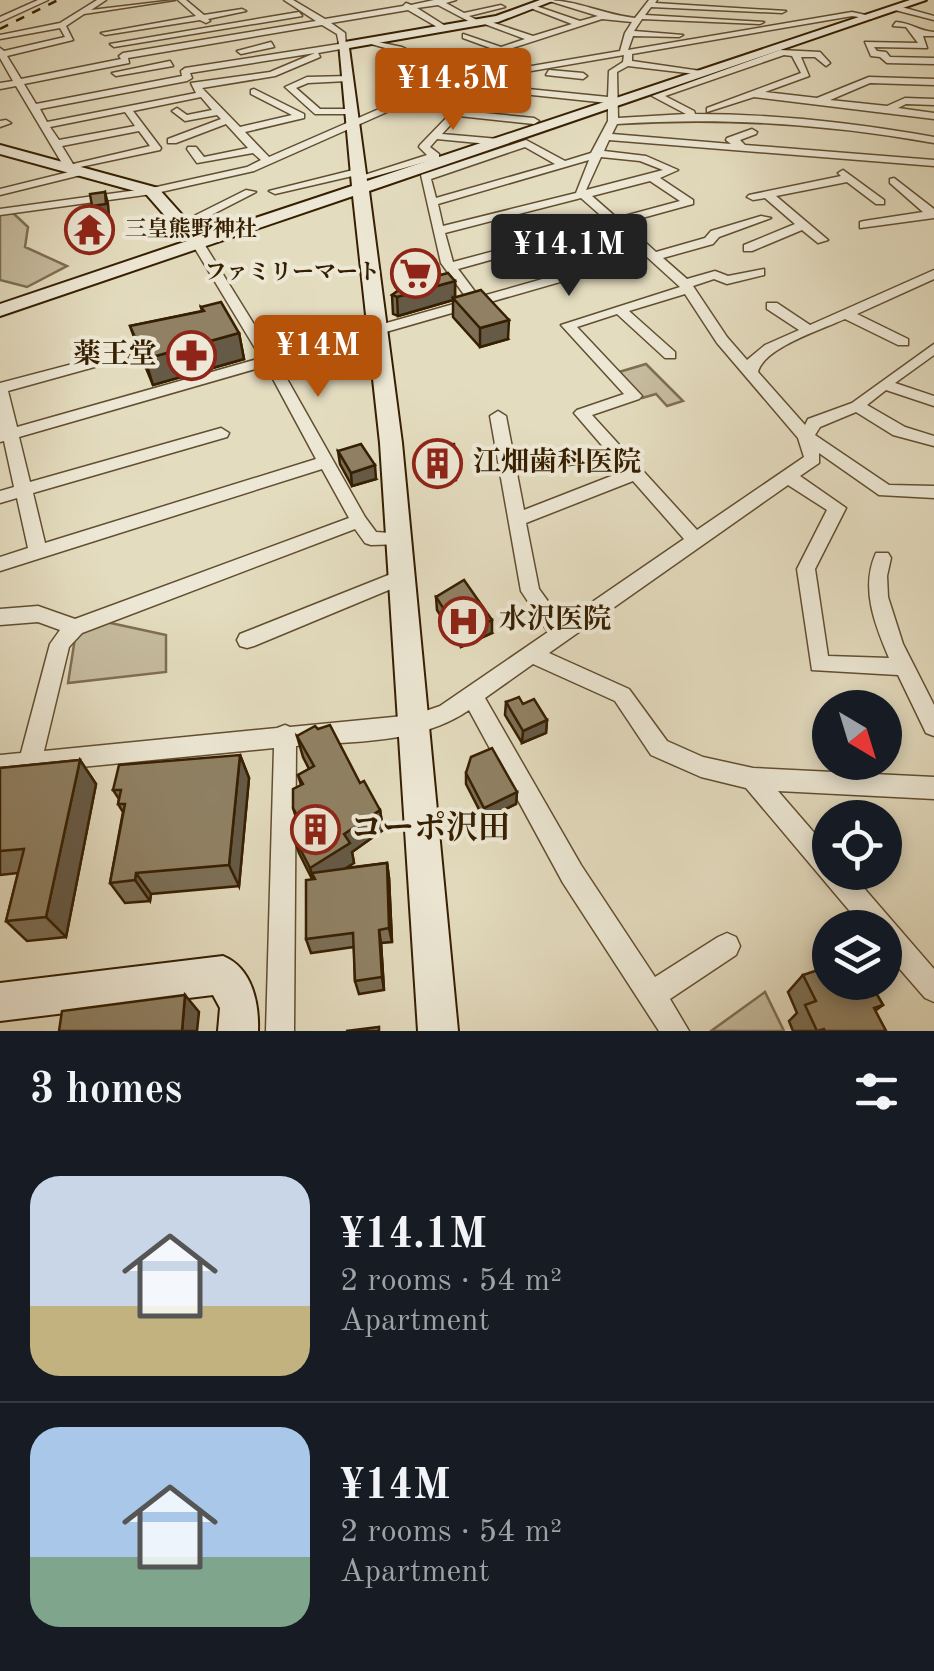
<!DOCTYPE html>
<html lang="en">
<head>
<meta charset="utf-8">
<style>
  body { margin:0; font-family:"Old Standard TT","Noto Serif JP",serif; background:#242831; color:#f1f3f6; height:100vh; display:flex; flex-direction:column; font-size:38px; white-space:nowrap }
  * { box-sizing:border-box; margin:0 }
  p { font-size:32px; color:#9ea1a6 }
  .icon { flex:none; width:55px; height:55px; fill:none; stroke:currentColor; stroke-width:2; stroke-linecap:round; stroke-linejoin:round }
  .map { position:relative; height:1031px; overflow:hidden }
  .sheet { display:flex; flex-direction:column; background:#171b24; flex:1 }
  .sheet>* { flex:none }
  .needle { width:65px; rotate:142deg }
  .tools { position:absolute; left:812px; top:690px; display:grid; gap:20px }
  .tools a { display:grid; place-items:center; width:90px; height:90px; border-radius:50%; background:#171b24; box-shadow:0 5px 15px #0003; font-size:50px }
  .price { position:absolute; translate:-50% -85px; padding:0 22px; border-radius:10px; background:#b45309; color:#fff; font-size:32px; line-height:65px; filter:drop-shadow(0 2px 5px #0008) }
  .price::after { content:''; position:absolute; left:50%; top:60px; width:30px; height:22px; margin-left:-15px; background:inherit; clip-path:polygon(0 0,100% 0,50% 100%) }
  .price.on { background:#222; color:#fff }
  ul { padding:0; list-style:none }
  li { display:flex; align-items:center; gap:30px; height:250px; padding:0 30px }
  li+li { border-top:2px solid #363941 }
  li span { display:grid; place-items:center; flex:none; width:280px; height:200px; border-radius:30px; color:#555 }
  li>.icon { margin-inline-start:auto }
  span .icon { width:120px; height:120px; fill:#fffc; stroke-width:1 }
  li b { font-size:42px }
  h2 { display:flex; justify-content:space-between; align-items:center; height:120px; padding:0 30px; font-size:42px }
  .map>svg:first-child { display:block }
  .green { fill:#c6bc9f; stroke:#7e6e50; stroke-width:2.5 }
  .lines { fill:none; stroke-linecap:round; stroke-linejoin:round }
  .street-casing { stroke:#624e30; stroke-width:3 }
  .secondary-casing { stroke:#361f01; stroke-width:4 }
  .street { fill:#ede8d5; fill-rule:evenodd }
  .secondary { fill:#ede8d5; fill-rule:evenodd }
  .rail { stroke:#361f01; stroke-width:2.5; stroke-dasharray:9 9; stroke-linecap:butt }
  .wall { fill:#7c6f56; stroke:#361f01; stroke-width:2.5 }
  .shaded-wall { fill:#655a46; stroke:#361f01; stroke-width:2.5 }
  .building { fill:#908164; stroke:#361f01; stroke-width:2.5 }
  .labels { text-anchor:middle; dominant-baseline:central; stroke-width:8; stroke-linejoin:round; paint-order:stroke }
  .far-poi-label { font-size:22px; font-weight:bold; fill:#361f01; stroke:#ede8d5; text-anchor:start }
  .poi-label { font-size:28px; font-weight:bold; fill:#361f01; stroke:#ede8d5; text-anchor:start }
  .near-poi-label { font-size:32px; font-weight:bold; fill:#361f01; stroke:#ede8d5; text-anchor:start }
</style>
</head>
<body>
<div class="map">
<svg width="934" height="1031" viewBox="0 0 934 1031">
  <rect width="100%" height="100%" fill="#e4dcbf"/>
  <filter id="stains"><feTurbulence type="fractalNoise" baseFrequency=".002" numOctaves="4"/><feColorMatrix values="0 0 0 0 .2 0 0 0 0 .09 0 0 0 0 .02 0 0 0 .5 -.17"/></filter>
  <radialGradient id="worn" r=".72"><stop offset=".6" stop-color="#630" stop-opacity="0"/><stop offset="1" stop-color="#630" stop-opacity=".3"/></radialGradient>
  <path class="green" d="M13,213L28,227L25,247L67,266L27,287L0,280V214Z
    M646,364L683,401L667,406L656,394L642,398L619,372Z
    M106,622L166,635V672L68,683L75,638L85,626Z
    M765,992L784,1031H711Z"/>
  <g class="lines">
    <defs>
      <path id="street" d="M38,0H48L0,22V17Z
        M97,0H106L91,10L175,0L84,14L66,26L73,40L7,56L21,79L121,59L119,56L123,53L316,21L284,0H293L325,19L403,6L406,3L411,5L434,0H456L446,3L464,13L501,5L505,7L469,16L479,21L476,25L438,5L417,8L447,27L444,31L408,10L331,23L345,33L346,48L318,53L320,57L275,76L202,88L240,127L292,115L251,94V90L254,89L304,114V118L245,132L269,157L443,81L620,51L625,33L632,22L602,19L448,69L455,74L451,77L396,51L364,42L368,40L402,47L441,66L493,49L463,38V34L501,47L525,39L482,23V19L533,36L572,24L533,9V5L580,21L598,16L546,0C577,0 605,15 635,18L649,0H657L655,3L786,11L782,13L651,7L645,15L764,22L760,24L642,19L634,31L683,35L679,37L633,36L628,50L852,12L875,17L871,19L852,16L632,54V61L708,72L704,75L628,66L617,72L618,118L686,114L652,96L780,50L820,52L830,63L826,66L815,57H801L809,76L765,92L817,98L869,77L934,79V85L870,83L830,100L887,106L905,98L934,99V105L906,104L898,108L934,113V119L754,97L707,112V108L801,73L792,56L784,55L665,96L694,111L695,114C776,114 855,123 934,137V143C828,124 724,117 617,124L612,134L731,144L726,140L727,138L752,129L757,132L756,134L740,140L745,145L934,160V166L609,140L604,151L646,156L678,170L660,178L693,200V204L624,223L656,252L705,238L711,231L761,216L771,218L719,237L713,244L663,258L687,279L715,271L728,276L764,269V275L727,284L714,279L693,286L727,337L747,360L765,345L799,330L767,309V303H777L810,325L934,270V279L857,314L908,339V345H898L845,319C823,329 763,348 758,372L805,425L808,419L852,403L934,344V355L895,383L934,396V406L886,390L867,405L905,427L934,436V446L893,435L856,412L820,427L815,435L889,485L934,486V498L879,495L819,453V463L800,476L846,508L815,569L828,656L889,658C875,625 860,588 876,553H888L891,558L887,576L888,597L903,644L934,705V736L926,733L898,675L812,670L797,569L827,510L788,485L549,653L629,689L667,741L703,757L753,768L934,777V799L778,791L830,851V872H850L934,969V1002L925,998L885,952V928H864L746,788L701,777L651,755L615,701L533,664L485,698L581,865L655,977L718,937L727,933L736,937L740,946L736,955L670,999L689,1031H659L563,883L469,710C420,744 353,741 296,746L294,1031H266L274,748L0,775V755L21,753L50,644L60,630L38,622L0,625V609L38,606L75,619L349,518L322,469L0,571V557L28,548L17,498L0,503V491L14,487L4,441L0,442V383L122,351L129,355L127,358L8,391L17,427L261,358L191,242L197,238L203,242L273,355L468,300L441,263L421,175L526,140L565,161L591,153L608,121V103L484,90L464,111L534,118L539,121L534,124L459,116L442,134L499,139L504,142L499,145L437,139L430,147L439,154V158L355,182V178L427,155L419,147L420,145L484,79L448,85L254,171L152,194L0,215V209L152,188L247,167L261,160L253,153L197,163L187,149L188,147H196L204,157L248,148L226,124L176,143H168V139L221,119L217,115L185,121L172,111L177,108L187,115L212,110L201,97L133,111L161,148L160,150L66,170L16,86L0,89V83L13,81L0,58V48L4,51L65,37L60,28L0,39V35L60,23ZM322,25L337,34L339,44L185,68L181,71L182,76L36,104L24,84L129,63L128,58ZM315,53L270,72L191,83L196,93L47,122L40,109L187,81L192,78L190,73ZM624,55L623,62L609,71L608,97L489,85L496,77ZM125,112L135,126L59,140L50,127ZM139,131L150,146L73,164L62,146ZM525,147L555,164L436,198L431,179ZM601,157L640,161L663,170L586,190ZM589,160L576,193L443,226L438,204ZM650,181L680,201L617,218L592,196ZM581,198L607,221L453,262L445,233ZM613,226L641,251L479,297L458,269ZM647,257L680,287L561,325L624,394L577,410L574,413L624,471L524,510L506,416L498,411L490,416L521,591L548,632L440,706L414,715L290,727L285,725L277,728L44,751L69,647L82,633L355,529L365,543L371,545L405,544L408,539L405,534L376,532L365,517L278,363ZM685,294L717,343L798,438L804,457L697,530L592,415L639,399L642,396L577,327L617,314L665,358H675V352L629,311ZM266,366L316,459L45,543L33,493L227,437L229,433L221,428L30,482L19,437ZM633,481L684,539L563,622L539,589L526,523Z
        M178,0H186L204,15L242,9L246,11L208,19L210,21L206,23L200,20L105,35L101,33L196,16Z
        M898,6L934,16V20L895,10Z
        M299,12L302,16L114,47L110,44Z
        M896,22C911,23 919,31 934,32V36H923L927,48L874,47L877,51L886,52L890,57L934,58V64L887,63L880,57L871,56L865,42L918,43L906,27L893,26Z
        M271,42L274,47L241,54L237,51Z
        M170,61L173,66L116,76L112,73Z
        M549,70L583,73L587,76L583,79L546,75Z
        M350,76L347,81L308,83L296,88L320,109H354L356,111L351,114H315L285,87L307,77Z
        M0,121L6,120L11,123L0,127Z
        M81,169L86,172L85,174L0,195V189Z
        M357,169L361,170V174L275,194L269,191Z
        M843,170L884,200V204H876L847,182L776,196L828,240L818,243L802,230L752,251H744V245L795,224L765,198L753,200L747,197L749,195L841,176L838,173Z
        M894,178L934,209V218L860,228V222L864,221L923,212L890,183V179Z
        M246,190L256,192L186,228L176,225Z
        M401,570L408,572L410,577L408,582L254,646L247,648L240,646L237,640L240,634Z"/>
      <path id="secondary" d="M540,0H555L498,22L349,48L367,181L910,0H926L369,191L402,443L458,1031H418L380,443L353,196L0,316V304L187,241L146,194L0,154V145L158,188L201,236L352,186L339,43L496,16Z
        M223,956C252,968 259,1002 258,1031H218L220,1008L213,995L0,1021V983Z"/>
    </defs>
    <use href="#street" class="street-casing"/>
    <use href="#secondary" class="secondary-casing"/>
    <use href="#street" class="street"/>
    <use href="#secondary" class="secondary"/>
    <path class="rail" d="M0,29L58,0"/>
  </g>
  <path class="wall" d="M455,281V297L508,339L480,347L453,317V300L398,316L393,314L392,295Z
    M201,307L239,333L244,359L153,385L139,351L130,326L202,311Z
    M365,342L367,355L316,371L294,367L291,354Z
    M426,445L456,467V480L428,482Z
    M338,451L376,479L352,486L340,464Z
    M436,597L492,633L461,647L437,610Z
    M506,702L523,704L547,720L546,733L522,743L505,715Z
    M297,736L360,783L380,810L383,830L352,852L354,863L346,868L387,863L389,878L392,942L381,943L384,990L359,994L355,981L354,947L311,953L306,939L312,879L299,853L292,833L299,827L293,808L301,785L298,775L309,769L303,757Z
    M240,755L249,778L239,886L151,894L150,901L125,903L110,883L123,812L118,804L119,799L113,790Z
    M80,760L96,784L66,937L27,941L6,921L18,873L0,875V768Z
    M466,773L517,792L516,804L484,819L466,784Z
    M803,975L875,991L883,1005L875,1011L886,1031H793L789,1021L797,1013L788,992Z"/>
  <path class="shaded-wall" d="M105,192L108,204L109,216L96,218L92,206Z
    M455,281V300L453,298V300L398,316L397,297Z
    M509,320L508,339L480,347V328Z
    M239,333L244,359L153,385L145,359Z
    M365,342L367,355L316,371L314,358Z
    M375,465L376,479L352,486L351,473Z
    M492,620V633L461,647L460,634Z
    M547,720L546,733L522,743L523,731Z
    M240,755L249,778L239,886L229,865Z
    M80,760L96,784L66,937L46,917Z
    M517,792L516,804L484,819V808Z
    M380,810L383,830L352,852L354,863L317,886L312,873L316,887L310,868L344,834Z
    M387,863L389,878L392,942L389,928Z
    M136,873L151,894L150,901L135,880Z
    M379,930L381,943L384,990L382,977Z
    M185,995L199,1012L197,1031H182Z"/>
  <path class="building" d="M105,192L106,204L92,206L90,194Z
    M448,273L455,281L397,297L392,295L407,284Z
    M481,290L509,320L480,328L453,298Z
    M221,302L239,333L145,359L130,326L204,311L201,307Z
    M341,337L365,342L314,358L291,354Z
    M361,444L375,465L351,473L338,451Z
    M454,444L456,467L427,469L426,445Z
    M464,580L492,620L460,634L436,597Z
    M519,697L523,704L534,699L547,720L523,731L506,702Z
    M330,725L360,783L364,781L380,810L344,834L350,843L310,868L292,833L302,824L293,808V789L303,784L298,775L314,766L297,736L315,726L318,729Z
    M492,748L517,792L484,808L466,773L471,757Z
    M240,755L229,865L136,873L135,880L110,883L125,804H118L121,790H113L119,765Z
    M80,760L46,917L6,921L24,849L0,851V768Z
    M387,863L389,928L379,930L382,977L355,981L353,933L306,939V880L315,879L312,873Z
    M830,966V982H879L881,985L873,988L883,1005L874,1008L886,1031H825L824,1029L817,1031L805,1005L816,1001L803,975Z
    M185,995L182,1031H59L62,1011Z
    M379,1027V1031H346Z"/>
  <defs>
    <symbol id="temple-ring" viewBox="-11 -11 22 22"><circle r="9.5" fill="#ede8d5" stroke="#8f2418" stroke-width="1.5"/><path d="M0-6L5-2H3V0L6.5 2.5H4V6H1.5V3h-3V6H-4V2.5H-6.5L-3 0V-2H-5Z" fill="#8f2418"/></symbol>
    <symbol id="supermarket-ring" viewBox="-11 -11 22 22"><circle r="9.5" fill="#ede8d5" stroke="#8f2418" stroke-width="1.5"/><path d="M-6-5.5h2.5l.6 2H6L4.5 2H-2.5L-4.4-4H-6ZM-1.5 3.2a1.3 1.3 0 1 0 .1 0ZM3 3.2a1.3 1.3 0 1 0 .1 0Z" fill="#8f2418"/></symbol>
    <symbol id="pharmacy-ring" viewBox="-11 -11 22 22"><circle r="9.5" fill="#ede8d5" stroke="#8f2418" stroke-width="1.5"/><path d="M-2-6h4v4h4v4h-4v4h-4v-4h-4v-4h4Z" fill="#8f2418"/></symbol>
    <symbol id="building-ring" viewBox="-11 -11 22 22"><circle r="9.5" fill="#ede8d5" stroke="#8f2418" stroke-width="1.5"/><path d="M-4-6H4V6H1V3H-1V6H-4ZM-2.5-4.3h1.7v1.8h-1.7ZM.8-4.3h1.7v1.8H.8ZM-2.5-1h1.7V.8h-1.7ZM.8-1h1.7V.8H.8Z" fill="#8f2418"/></symbol>
    <symbol id="hospital-ring" viewBox="-11 -11 22 22"><circle r="9.5" fill="#ede8d5" stroke="#8f2418" stroke-width="1.5"/><path d="M-5-5h3v3.5h4V-5h3V5h-3V1.5h-4V5h-3Z" fill="#8f2418"/></symbol>
  </defs>
  <g fill-rule="evenodd">
    <use href="#temple-ring" x="62" y="202" width="55" height="55"/>
    <use href="#supermarket-ring" x="388" y="246" width="55" height="55"/>
    <use href="#pharmacy-ring" x="164" y="328" width="55" height="55"/>
    <use href="#building-ring" x="410" y="436" width="55" height="55"/>
    <use href="#hospital-ring" x="436" y="594" width="55" height="55"/>
    <use href="#building-ring" x="288" y="802" width="55" height="55"/>
  </g>
  <g class="labels">
    <g class="far-poi-label">
      <text x="125" y="230">三皇熊野神社</text>
      <text x="380" y="273" text-anchor="end">ファミリーマート</text>
    </g>
    <g class="poi-label">
      <text x="157" y="356" text-anchor="end">薬王堂</text>
      <text x="473" y="464">江畑歯科医院</text>
      <text x="499" y="621">水沢医院</text>
    </g>
    <g class="near-poi-label">
      <text x="350" y="830">コーポ沢田</text>
    </g>
  </g>
  <rect width="100%" height="100%" filter="url(#stains)"/>
  <rect width="100%" height="100%" fill="url(#worn)"/>
</svg>
<div class="tools">
<a><svg class="needle" viewBox="-14 -14 28 28"><path d="M0-13l5 13h-10z" fill="#e53935"/><path d="M0 13l5-13h-10z" fill="#9ea1a6"/></svg></a>
<a><svg class="icon" aria-label="locate" viewBox="0 0 24 24"><circle cx="12" cy="12" r="6"/><path d="M12 2v4M12 18v4M2 12h4M18 12h4"/></svg></a>
<a><svg class="icon" aria-label="layers" viewBox="0 0 24 24"><path d="M12 4l9 5-9 5-9-5zM3 14l9 5 9-5"/></svg></a>
</div>
<b class="price" style="left:453px;top:133px">¥14.5M</b>
<b class="price on" style="left:569px;top:299px">¥14.1M</b>
<b class="price" style="left:318px;top:400px">¥14M</b>
</div>
<section class="sheet">
<h2>3 homes<svg class="icon" aria-label="filters" viewBox="0 0 24 24"><path d="M4 7h16M4 17h16"/><circle cx="9" cy="7" r="2"/><circle cx="15" cy="17" r="2"/></svg></h2>
<ul>
<li><span style="background:linear-gradient(#c9d6e8 65%,#c2b280 0)"><svg class="icon" aria-label="home" viewBox="0 0 24 24"><path d="M3 11l9-7 9 7M6 9v11h12V9"/></svg></span><div><b>¥14.1M</b><p>2 rooms · 54 m²</p><p>Apartment</p></div></li>
<li><span style="background:linear-gradient(#a9c7e8 65%,#7fa58c 0)"><svg class="icon" aria-label="home" viewBox="0 0 24 24"><path d="M3 11l9-7 9 7M6 9v11h12V9"/></svg></span><div><b>¥14M</b><p>2 rooms · 54 m²</p><p>Apartment</p></div></li>
</ul>
</section>
</body>
</html>
